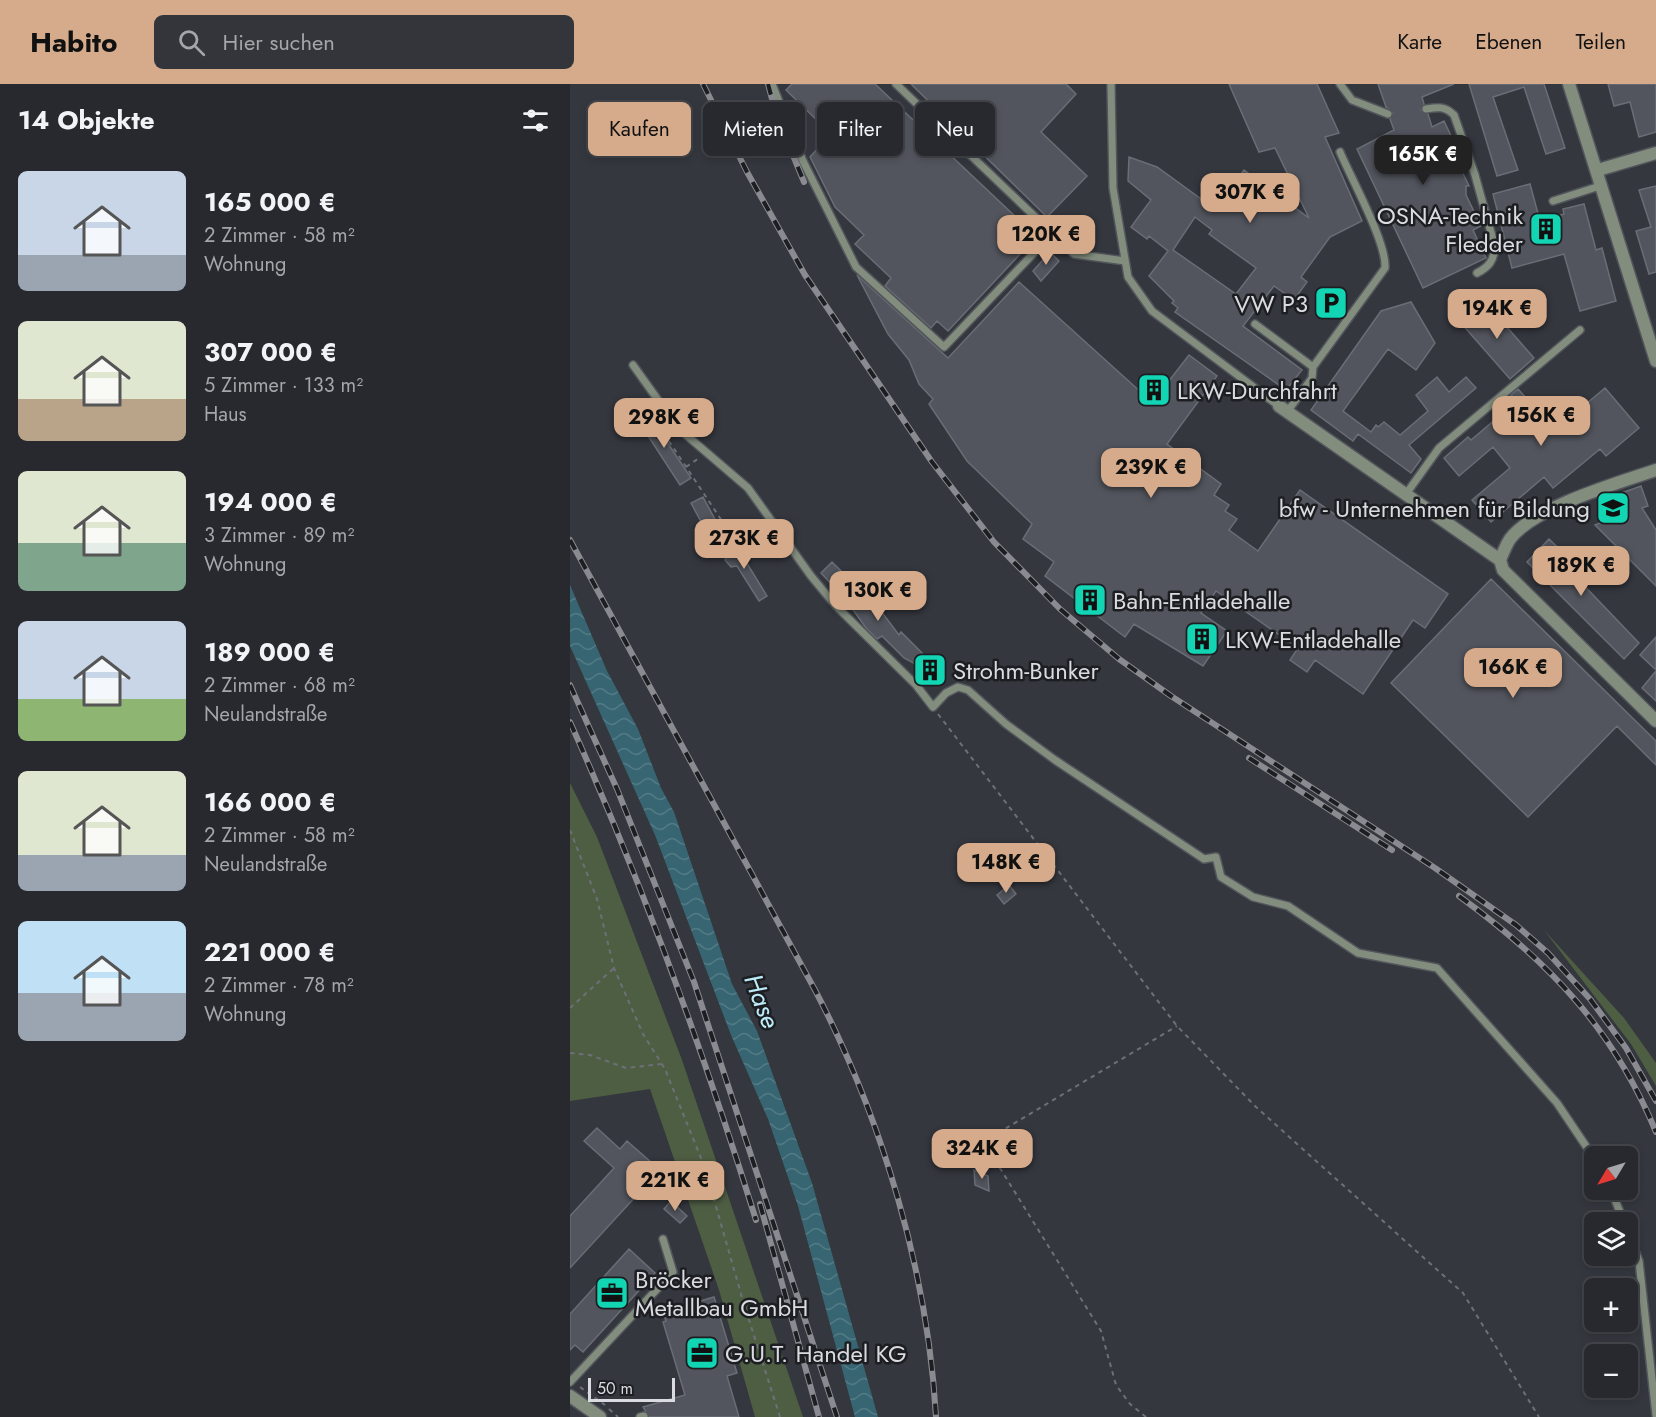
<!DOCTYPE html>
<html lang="de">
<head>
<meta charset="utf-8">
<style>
  body { margin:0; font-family:Jost,sans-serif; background:#33353a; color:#f1f3f6; height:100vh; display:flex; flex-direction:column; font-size:22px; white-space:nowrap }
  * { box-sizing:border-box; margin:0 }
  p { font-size:20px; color:#a4a6aa }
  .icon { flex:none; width:33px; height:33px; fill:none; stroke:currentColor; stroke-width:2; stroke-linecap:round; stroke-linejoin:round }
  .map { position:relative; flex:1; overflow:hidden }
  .side { display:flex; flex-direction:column; background:#27292e; width:570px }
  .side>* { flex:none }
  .top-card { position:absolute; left:18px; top:18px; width:570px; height:54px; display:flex; gap:12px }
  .needle { width:39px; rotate:232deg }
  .fabs { position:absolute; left:1014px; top:1062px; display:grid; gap:12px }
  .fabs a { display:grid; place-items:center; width:54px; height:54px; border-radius:9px; background:#27292e; box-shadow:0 3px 9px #0003,0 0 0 2px #43454a; font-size:30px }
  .scale { position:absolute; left:18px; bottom:15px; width:87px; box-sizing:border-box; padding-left:6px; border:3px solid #d9dbe0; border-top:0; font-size:16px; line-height:21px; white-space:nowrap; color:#d9dbe0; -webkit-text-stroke:4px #1d1e22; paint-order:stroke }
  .price { position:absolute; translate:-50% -51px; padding:0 14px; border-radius:12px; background:#d6ab8b; color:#111; font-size:20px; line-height:39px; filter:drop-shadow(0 2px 3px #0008) }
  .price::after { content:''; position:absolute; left:50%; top:36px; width:18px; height:14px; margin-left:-9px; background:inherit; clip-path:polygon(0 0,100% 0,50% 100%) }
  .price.on { background:#222; color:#fff }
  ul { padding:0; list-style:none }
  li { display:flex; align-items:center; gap:18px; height:150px; padding:0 18px }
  li span { display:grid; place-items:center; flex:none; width:168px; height:120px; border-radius:9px; color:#555 }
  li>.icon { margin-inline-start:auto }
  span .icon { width:72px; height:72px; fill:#fffc; stroke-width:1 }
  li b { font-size:26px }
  h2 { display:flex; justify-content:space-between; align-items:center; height:72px; padding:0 18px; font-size:26px }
  .tag { padding:0 21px; border-radius:9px; background:#27292e; box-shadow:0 3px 9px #0003,0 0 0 2px #43454a; font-size:21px; line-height:54px }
  .tag.on { background:#d6ab8b; color:#111 }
  header { display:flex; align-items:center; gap:36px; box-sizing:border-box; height:84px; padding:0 30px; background:#d6ab8b; color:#111 }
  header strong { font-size:28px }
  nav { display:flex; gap:33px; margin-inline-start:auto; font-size:21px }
  .search { width:420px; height:54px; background:#33353a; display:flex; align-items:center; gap:15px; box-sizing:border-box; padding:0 21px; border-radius:9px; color:#a4a6aa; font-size:22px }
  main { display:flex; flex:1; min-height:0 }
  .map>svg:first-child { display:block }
  .grass { fill:#4e5e43 }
  .water { fill:url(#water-waves) }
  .building { fill:#52555d; stroke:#696d75; stroke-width:1.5; fill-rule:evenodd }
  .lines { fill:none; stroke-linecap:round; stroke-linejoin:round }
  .service-casing { stroke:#52555b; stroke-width:10 }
  .minor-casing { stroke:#52555b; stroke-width:15 }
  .tertiary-casing { stroke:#52555b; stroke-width:15 }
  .path { stroke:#6e7077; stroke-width:2; stroke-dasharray:4.5 4.5; stroke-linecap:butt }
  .service { stroke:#828d7e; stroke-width:7 }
  .minor { stroke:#828d7e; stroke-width:12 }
  .tertiary { stroke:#828d7e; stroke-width:12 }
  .rail-casing { stroke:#898b91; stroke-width:6 }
  .rail { stroke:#1d1e22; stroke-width:4; stroke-dasharray:11; stroke-linecap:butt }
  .labels { text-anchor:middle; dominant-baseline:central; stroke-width:5; stroke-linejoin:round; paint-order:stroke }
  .poi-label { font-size:24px; fill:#d9dbe0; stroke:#1d1e22; text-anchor:start }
  .water-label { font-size:26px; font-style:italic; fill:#bdecf9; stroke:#1d1e22 }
</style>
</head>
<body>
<header>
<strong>Habito</strong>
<div class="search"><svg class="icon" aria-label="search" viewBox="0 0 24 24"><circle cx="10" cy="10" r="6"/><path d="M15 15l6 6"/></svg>Hier suchen</div>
<nav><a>Karte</a><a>Ebenen</a><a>Teilen</a></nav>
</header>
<main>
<section class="side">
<h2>14 Objekte<svg class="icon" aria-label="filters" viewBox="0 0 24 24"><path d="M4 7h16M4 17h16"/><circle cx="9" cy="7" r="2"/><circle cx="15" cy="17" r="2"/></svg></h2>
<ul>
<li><span style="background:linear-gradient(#c9d6e8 70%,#9aa5b1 0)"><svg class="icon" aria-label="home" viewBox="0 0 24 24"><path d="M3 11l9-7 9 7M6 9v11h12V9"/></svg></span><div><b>165 000 €</b><p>2 Zimmer · 58 m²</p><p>Wohnung</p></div></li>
<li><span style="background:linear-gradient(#dfe7d0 65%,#b9a48a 0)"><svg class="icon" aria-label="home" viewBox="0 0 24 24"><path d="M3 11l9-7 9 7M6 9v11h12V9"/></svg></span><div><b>307 000 €</b><p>5 Zimmer · 133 m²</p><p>Haus</p></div></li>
<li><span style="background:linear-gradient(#dfe7d0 60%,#7fa58c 0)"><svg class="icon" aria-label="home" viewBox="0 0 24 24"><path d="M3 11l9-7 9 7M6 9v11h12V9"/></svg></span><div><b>194 000 €</b><p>3 Zimmer · 89 m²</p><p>Wohnung</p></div></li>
<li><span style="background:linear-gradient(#c9d6e8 65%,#8fb573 0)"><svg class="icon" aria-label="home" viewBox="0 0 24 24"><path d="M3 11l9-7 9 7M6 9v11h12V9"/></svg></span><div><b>189 000 €</b><p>2 Zimmer · 68 m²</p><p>Neulandstraße</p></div></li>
<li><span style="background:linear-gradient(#dfe7d0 70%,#9aa5b1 0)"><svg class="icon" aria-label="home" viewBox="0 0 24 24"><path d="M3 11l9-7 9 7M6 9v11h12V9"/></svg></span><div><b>166 000 €</b><p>2 Zimmer · 58 m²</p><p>Neulandstraße</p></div></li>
<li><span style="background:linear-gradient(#bfe0f5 60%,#9aa5b1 0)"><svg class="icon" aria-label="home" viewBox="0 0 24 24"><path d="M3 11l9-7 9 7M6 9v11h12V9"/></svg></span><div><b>221 000 €</b><p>2 Zimmer · 78 m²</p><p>Wohnung</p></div></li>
</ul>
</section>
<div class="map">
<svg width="1086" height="1333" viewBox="0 0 1086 1333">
  <defs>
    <pattern id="water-waves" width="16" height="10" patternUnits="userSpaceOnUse" patternTransform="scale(1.5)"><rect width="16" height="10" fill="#376672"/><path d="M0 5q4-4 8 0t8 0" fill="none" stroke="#537b86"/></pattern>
  </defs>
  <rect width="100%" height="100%" fill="#34373e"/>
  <path class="grass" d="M0,699L27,753L112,976L233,1333H185L149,1206L80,1005L0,1017Z
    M974,846L1054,934L1086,979V1002L1061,960Z"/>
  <path class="water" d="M0,501L37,587L68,645L91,704L104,728L162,900L187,947L242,1099L308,1333H285L228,1122L198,1035L161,951L85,751L0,562Z"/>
  <path class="building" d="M222,0H305L449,136L454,134L469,150L378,247L367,237L361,244L315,202L321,194L285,160L294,151L265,123L240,73L261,50L216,6Z
    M341,0H496L506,10L471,48L517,92L477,133Z
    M659,0H747L769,49L755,53L792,137L760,153L731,193L737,198L724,216L704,202L673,242L732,286L716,306L605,228L608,224L602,219L604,217L579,192L598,167L579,152L577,155L561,143L581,116L558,97L559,73L587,83L645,125L674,86L739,134L705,64L689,68ZM625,133L642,146L639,150L686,184L666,210L603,166Z
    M808,0H884L852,13L854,20L851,26L858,30L862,43L874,37L892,75L887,77L899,102H896V111L911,142L903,146L916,174L853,204L787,65L824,46L820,35L823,29L816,23Z
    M899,0H974L995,64L976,70L954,3L923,13L948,86L927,92Z
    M1038,0H1086V48L1069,53L1060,18L1044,22Z
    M960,100L970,137L994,130L993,125L1014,120L1026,166L1032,164L1046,217L1010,227L994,170L942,184L923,110Z
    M1086,102V188L1079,190L1066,147L1081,143L1069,106Z
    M480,168L489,177L471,197L463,187Z
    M287,191L378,274L449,198L573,310L585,294L595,302L619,271L647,292L597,360L651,400L644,411L659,421L655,427L667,435L659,446L688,467L730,406L878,510L855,544L843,536L793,610L745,576L737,588L720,576L728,564L646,507L631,529L657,547L633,582L564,540L555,553L475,492L484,478L453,455L462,440L397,377L359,320L363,315L349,300L339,276L318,250Z
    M841,218L865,259L846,286L818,265L773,327L801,348L806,341L808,343L814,338L830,351L858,327L846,311L867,293L879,308L896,293L906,304L839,361L851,375L841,389L788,350L783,357L741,326L811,227Z
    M915,218L964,274L940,295L891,239Z
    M1035,304L1069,344L1036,372L1030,365L983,404L974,393L921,438L902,416L940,384L923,363L889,392L874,374L898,353L901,356L947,317L941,311L948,305L985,346Z
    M77,328L121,394L110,401L67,335Z
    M1071,402L1078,422L1072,424L1086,446V502L1025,441L1042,434L1035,415Z
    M133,413L156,456L144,462L121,419Z
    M979,455L1009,484L1003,490L1069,559L1054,575L957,478Z
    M164,458L197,512L189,517L167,482L161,483L155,476L159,470L155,465Z
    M262,478L283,499L281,501L299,524L305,519L329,551L331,548L352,569L357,578L367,582L370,592L367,596L356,594L351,583L334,574L312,552L307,555L296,544L274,513L251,489Z
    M921,495L1086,657V681L1047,642L958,733L821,599Z
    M1086,553V586L1070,571Z
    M1086,587V617L1072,604Z
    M439,801L446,810L434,820L427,811Z
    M27,1044L50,1065L57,1057L90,1086L0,1184V1132L44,1084L14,1057Z
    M404,1086L418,1092L419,1107L405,1101Z
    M101,1117L117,1132L110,1139L94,1125Z
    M59,1165L85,1189L13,1268L5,1261L0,1266V1230Z
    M144,1213L167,1289L157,1292L169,1333H79L73,1323L115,1311L93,1238L96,1237L93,1228Z"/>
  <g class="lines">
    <defs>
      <path id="service" d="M202,0L233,77L286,183L374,263L483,149
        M326,0L504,170L555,177
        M541,0L543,104L558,193L582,227L709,322
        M770,0L782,16L818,30
        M856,25C868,23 875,22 884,31L905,91L925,163C924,176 919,183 907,189
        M983,117L1033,101
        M685,240L743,283L742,294L717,328
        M63,281L108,344L178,404L241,492L266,522L346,601L363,623L376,609L388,603L398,606L436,640L485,676L634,775L646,773L651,793L683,813L718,822L788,869L867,884L987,1019L1024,1074
        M743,283L815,184C817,159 781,94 770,68
        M836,410L869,364L1010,246
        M1041,1106L1054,1138
        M1058,1148L1069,1177L1086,1331
        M0,1298L103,1188L93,1155
        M70,1333L74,1332"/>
      <path id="minor" d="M999,0L1086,277
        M1028,86L1086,69
        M709,322L930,476L933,486L1086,637
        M930,476C933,469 936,461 940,455C964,423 1048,399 1086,386"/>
      <path id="tertiary" d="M0,1312L30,1333"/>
    </defs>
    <use href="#service" class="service-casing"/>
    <use href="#minor" class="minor-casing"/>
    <use href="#tertiary" class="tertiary-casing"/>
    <path class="path" d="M79,327L162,452
      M116,383L129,374
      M368,630L607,942L686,1023L893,1209L969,1333
      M0,746L27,815L44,884L73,950L95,985L135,1084L173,1217L210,1333
      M0,924L44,884
      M0,969L20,971L56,984L91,980
      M10,1303L35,1321
      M39,1325L48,1333
      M576,1333L560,1320L546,1301L531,1247L420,1068L423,1052L607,942"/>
    <use href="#service" class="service"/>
    <use href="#minor" class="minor"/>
    <use href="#tertiary" class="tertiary"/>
    <defs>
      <path id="rail" d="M133,0L177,88L235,191L362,378L424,458L490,525L549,575L601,612L865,784L946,841L978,869L1020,915L1056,964L1086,1017
        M198,0L206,30L234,98
        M0,456L245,906C312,1034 358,1189 366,1333
        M0,601L47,705L124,898L267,1333
        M0,638C73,801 133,966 186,1136
        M679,674L822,766
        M889,812C979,878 1043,944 1086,1048
        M190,1120L249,1333"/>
    </defs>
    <use href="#rail" class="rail-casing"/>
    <use href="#rail" class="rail"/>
  </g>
  <defs>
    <symbol id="building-square" viewBox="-11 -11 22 22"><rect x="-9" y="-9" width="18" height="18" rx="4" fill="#12d5b4" stroke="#1d1e22"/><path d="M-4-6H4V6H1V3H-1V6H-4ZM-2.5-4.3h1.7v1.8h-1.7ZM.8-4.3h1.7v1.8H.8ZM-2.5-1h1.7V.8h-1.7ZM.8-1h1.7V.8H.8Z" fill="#111"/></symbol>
    <symbol id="parking-square" viewBox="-11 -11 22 22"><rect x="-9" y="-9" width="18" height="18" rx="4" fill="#12d5b4" stroke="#1d1e22"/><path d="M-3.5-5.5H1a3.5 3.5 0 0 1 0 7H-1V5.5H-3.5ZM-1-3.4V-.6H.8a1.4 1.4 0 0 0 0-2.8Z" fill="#111"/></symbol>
    <symbol id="school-square" viewBox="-11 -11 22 22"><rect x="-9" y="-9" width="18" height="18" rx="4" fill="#12d5b4" stroke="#1d1e22"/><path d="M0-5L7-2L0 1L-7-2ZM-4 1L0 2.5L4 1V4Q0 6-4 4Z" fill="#111"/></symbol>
    <symbol id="office-square" viewBox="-11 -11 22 22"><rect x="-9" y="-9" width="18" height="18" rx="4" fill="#12d5b4" stroke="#1d1e22"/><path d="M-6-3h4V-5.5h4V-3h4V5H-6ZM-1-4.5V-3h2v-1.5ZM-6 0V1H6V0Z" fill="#111"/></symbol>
  </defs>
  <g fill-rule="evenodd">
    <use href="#building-square" x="957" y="126" width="38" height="38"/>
    <use href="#parking-square" x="742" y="200" width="38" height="38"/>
    <use href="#building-square" x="565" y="287" width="38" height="38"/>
    <use href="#school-square" x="1024" y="405" width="38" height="38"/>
    <use href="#building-square" x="501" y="497" width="38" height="38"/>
    <use href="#building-square" x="613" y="536" width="38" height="38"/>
    <use href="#building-square" x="341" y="567" width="38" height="38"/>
    <use href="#office-square" x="23" y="1190" width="38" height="38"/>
    <use href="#office-square" x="113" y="1250" width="38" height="38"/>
  </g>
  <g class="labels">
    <g class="poi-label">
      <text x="953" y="131" text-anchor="end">OSNA-Technik<tspan x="953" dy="28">Fledder</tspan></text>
      <text x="738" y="219" text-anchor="end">VW P3</text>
      <text x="607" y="306">LKW-Durchfahrt</text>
      <text x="1020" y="424" text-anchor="end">bfw - Unternehmen für Bildung</text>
      <text x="543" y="516">Bahn-Entladehalle</text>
      <text x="655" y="555">LKW-Entladehalle</text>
      <text x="383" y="586">Strohm-Bunker</text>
      <text x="65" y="1195">Bröcker<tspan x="65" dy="28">Metallbau GmbH</tspan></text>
      <text x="155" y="1269">G.U.T. Handel KG</text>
    </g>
    <g class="water-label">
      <text transform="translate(192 917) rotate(69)">Hase</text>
    </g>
  </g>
</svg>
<div class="fabs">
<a><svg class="needle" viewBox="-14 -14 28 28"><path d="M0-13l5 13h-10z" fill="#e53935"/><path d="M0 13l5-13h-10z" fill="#a4a6aa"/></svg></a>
<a><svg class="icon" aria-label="layers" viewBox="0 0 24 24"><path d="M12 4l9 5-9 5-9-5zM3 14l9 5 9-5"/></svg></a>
<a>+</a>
<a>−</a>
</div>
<div class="scale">50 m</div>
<b class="price on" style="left:853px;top:102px">165K €</b>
<b class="price" style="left:680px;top:140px">307K €</b>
<b class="price" style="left:476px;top:182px">120K €</b>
<b class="price" style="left:927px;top:256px">194K €</b>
<b class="price" style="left:971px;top:363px">156K €</b>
<b class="price" style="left:94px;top:365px">298K €</b>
<b class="price" style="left:581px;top:415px">239K €</b>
<b class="price" style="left:174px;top:486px">273K €</b>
<b class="price" style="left:1011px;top:513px">189K €</b>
<b class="price" style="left:308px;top:538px">130K €</b>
<b class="price" style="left:943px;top:615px">166K €</b>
<b class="price" style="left:436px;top:810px">148K €</b>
<b class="price" style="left:412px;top:1096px">324K €</b>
<b class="price" style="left:105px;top:1128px">221K €</b>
<div class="top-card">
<a class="tag on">Kaufen</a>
<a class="tag">Mieten</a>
<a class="tag">Filter</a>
<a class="tag">Neu</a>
</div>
</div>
</main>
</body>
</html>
